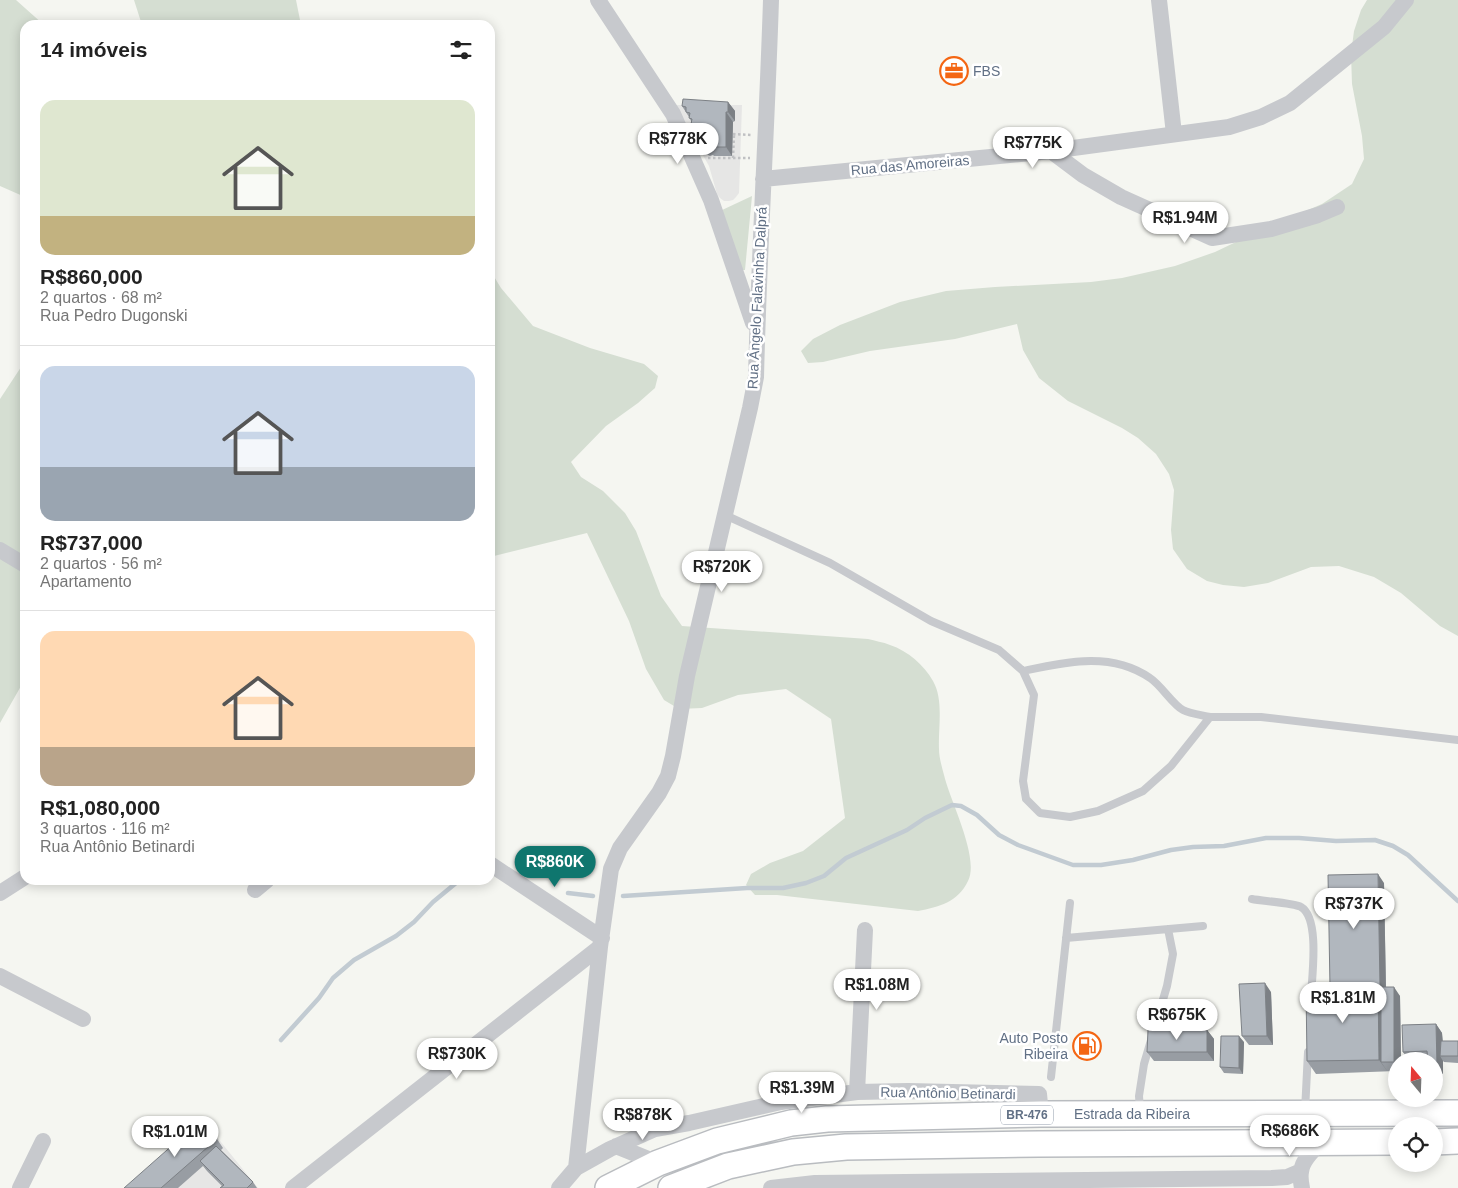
<!DOCTYPE html>
<html lang="pt">
<head>
<meta charset="utf-8">
<style>
  body { margin:0; font-family:Arial,sans-serif; background:#f6f6f6; color:#222; height:100vh; display:flex; flex-direction:column; font-size:19px; white-space:nowrap }
  * { box-sizing:border-box; margin:0 }
  p { font-size:16px; color:#767676 }
  .icon { flex:none; width:28px; height:28px; fill:none; stroke:currentColor; stroke-width:2; stroke-linecap:round; stroke-linejoin:round }
  .map { position:relative; flex:1; overflow:hidden }
  .side { position:absolute; left:20px; top:20px; width:475px; height:865px; display:flex; flex-direction:column; background:#fff; border-radius:15px; box-shadow:0 2px 12px #0003 }
  .side>* { flex:none }
  .needle { width:32px; rotate:341deg }
  .controls { position:absolute; left:1388px; top:1052px; display:grid; gap:10px }
  .controls a { display:grid; place-items:center; width:55px; height:55px; border-radius:50%; background:#fff; box-shadow:0 2px 12px #0003; font-size:25px }
  .price { position:absolute; translate:-50% -42px; padding:0 11px; border-radius:18px; background:#fff; color:#222; font-size:16px; line-height:32px; filter:drop-shadow(0 1px 2px #0008) }
  .price::after { content:''; position:absolute; left:50%; top:30px; width:15px; height:11px; margin-left:-8px; background:inherit; clip-path:polygon(0 0,100% 0,50% 100%) }
  .price.current { background:#0f766e; color:#fff }
  ul { padding:0; list-style:none }
  li { display:grid; align-content:center; gap:10px; height:265px; padding:0 20px }
  li+li { border-top:1px solid #e0e0e0 }
  li span { display:grid; place-items:center; height:155px; border-radius:15px; color:#555 }
  li>.icon { margin-inline-start:auto }
  span .icon { width:90px; height:90px; fill:#fffc; stroke-width:1 }
  li b { font-size:21px }
  h2 { display:flex; justify-content:space-between; align-items:center; height:60px; padding:0 20px; font-size:21px }
  .map>svg:first-child { display:block }
  .built { fill:#e6e6e5 }
  .green { fill:#d5ded2 }
  .lines { fill:none; stroke-linecap:round; stroke-linejoin:round }
  .stream { stroke:#c2cbd2; stroke-width:4.5 }
  .primary-casing { stroke:#b9bcc0; stroke-width:28 }
  .path { stroke:#c0c1c3; stroke-width:2.5; stroke-dasharray:2.5 2.5; stroke-linecap:butt }
  .service { stroke:#c7c9cd; stroke-width:8 }
  .minor { stroke:#c7c9cd; stroke-width:16 }
  .primary { stroke:#fff; stroke-width:25 }
  .wall { fill:#989da3 }
  .shaded-wall { fill:#7c8085 }
  .building { fill:#b1b7be; stroke:#7c8085 }
  .labels { text-anchor:middle; dominant-baseline:central; stroke-width:5; stroke-linejoin:round; paint-order:stroke }
  .shield { fill:#fff; stroke:#909baa; stroke-width:1 }
  .shield-label { font-size:12px; font-weight:bold; fill:#617085 }
  .poi-label { font-size:14px; fill:#617085; stroke:#fff; text-anchor:start }
  .street-label { font-size:14px; fill:#617085; stroke:#fff }
</style>
</head>
<body>
<div class="map">
<svg width="1458" height="1188" viewBox="0 0 1458 1188">
  <rect width="100%" height="100%" fill="#f5f6f1"/>
  <path class="built" d="M675,105H742L739,193L736,197L733,200L729,201H724L720,198L717,194L709,166Z
    M208,1126L258,1188H137Z"/>
  <path class="green" d="M0,0H16L44,25H25V197L0,186Z
    M134,0H296L301,25H142Z
    M1367,0H1458V636L1440,626L1401,593L1374,577L1339,566L1311,567L1268,583L1244,587L1223,585L1207,581L1187,569L1173,549L1171,530L1174,490L1169,474L1156,454L1138,438L1122,428L1068,401L1039,378L1023,350L1017,324L955,339L870,351L823,362L808,363L801,351L813,339L840,325L900,302L946,291L995,287L1091,282L1122,278L1175,266L1215,252L1259,231L1322,204L1352,184L1364,159L1362,136L1352,84L1351,54L1354,31L1361,10Z
    M752,196L745,270H740L720,211Z
    M490,270L501,288L533,326L590,348L644,364L658,376L655,388L638,403L606,426L571,462L581,477L603,491L625,513L636,531L661,596L682,626L868,639C875,641 883,642 890,645C908,651 924,665 933,681C944,700 938,728 939,749C939,758 942,767 944,775C950,801 980,858 968,881C958,902 939,907 918,911L777,895H755L746,885L751,874L770,863L803,851L845,818L831,719L786,689L738,695L702,708L679,709L664,700L646,669L629,621L587,533L490,557Z
    M25,361V679L0,723V399Z"/>
  <g class="lines">
    <path class="stream" d="M568,893L593,896
      M623,896L747,888H783L806,883L824,876L846,858L907,830L925,818L952,805L961,806L977,815L999,835L1018,845L1073,865H1101L1133,860L1171,850L1193,847L1224,846L1266,838H1299L1336,841L1375,840L1393,846L1408,855L1458,901
      M281,1040L319,998L333,978L354,960L396,936L414,922L433,902L456,883L462,880"/>
    <defs>
      <path id="primary" d="M1434,1142L1458,1141
        M608,1188L658,1163L717,1141L791,1123L827,1119L1041,1114L1458,1113
        M671,1188L728,1166L793,1152L846,1147L1039,1144L1396,1142"/>
    </defs>
    <use href="#primary" class="primary-casing"/>
    <path class="path" d="M733,134L751,135
      M708,158H750
      M733,158L734,135"/>
    <path class="service" d="M725,515L830,563L931,621L999,650L1023,671L1034,695L1023,781L1026,799L1040,813L1070,817L1098,811L1143,791L1171,766L1210,717H1261L1458,740
      M1023,671C1066,662 1111,651 1150,678C1161,685 1173,705 1183,710C1191,714 1202,715 1210,717
      M1252,899C1261,901 1295,903 1301,907C1320,918 1312,976 1311,996
      M1066,938L1203,926
      M1051,1077L1070,903
      M1140,1110L1139,1096L1144,1064L1167,986L1173,954L1168,929
      M1305,1111L1308,1052"/>
    <path class="minor" d="M598,0L673,114L711,200L753,323
      M1159,0L1174,134
      M1051,151L1083,175L1121,197L1212,238L1271,229L1318,215L1337,207
      M763,179L1051,151L1229,127L1261,117L1290,103L1384,27L1406,0
      M0,550L25,565
      M490,864L602,938
      M255,890L267,880
      M0,893L25,877
      M0,976L83,1019
      M857,1092L865,930
      M616,1146L658,1163
      M576,1168L600,947L611,869L620,848L659,793L668,776L673,756L687,676L750,408L756,377C759,251 767,126 771,0
      M20,1188L43,1141
      M293,1188L600,947
      M559,1188L576,1168L610,1149L655,1129L689,1123L781,1102L857,1092L908,1091L1039,1094L1041,1114
      M771,1188L815,1183L1272,1178L1287,1177L1301,1171
      M1302,1188C1301,1183 1300,1177 1301,1172C1302,1160 1313,1150 1321,1143"/>
    <use href="#primary" class="primary"/>
  </g>
  <path class="wall" d="M728,102L735,111V121L733,122L732,156H714L713,155L710,156L708,155L700,142V133H697L691,124V121L689,117L682,106Z
    M1384,883L1386,987L1400,996L1401,1061H1396V1071L1316,1074L1307,1061L1330,987Z
    M1271,992L1273,1045H1249L1242,1036Z
    M1436,1024L1442,1033L1443,1041H1458V1063L1444,1062L1443,1061V1074H1434V1061H1409L1403,1052Z
    M1207,1030L1214,1039V1061H1154L1147,1052Z
    M1244,1042L1243,1074L1224,1073L1220,1067Z
    M217,1139L223,1148L221,1150L253,1182L257,1188H220L222,1186L207,1171L203,1166L178,1188H124Z"/>
  <path class="shaded-wall" d="M728,102L735,111V121L728,112Z
    M726,112L733,122L732,156L726,147Z
    M1378,874L1384,883L1386,996L1380,986Z
    M1265,983L1271,992L1273,1045L1267,1036Z
    M1378,986L1386,998L1381,1062L1388,1072L1379,1060Z
    M1394,987L1400,996L1401,1061H1396V1065L1394,1062Z
    M1436,1024L1442,1033L1443,1056H1440L1443,1061V1074L1437,1065Z
    M1207,1030L1214,1039V1061L1207,1052Z
    M1239,1036L1244,1042L1243,1074L1239,1068Z"/>
  <path class="building" d="M683,99L728,102V112H726V147H708V145L704,146L702,145V143L700,142L701,124H691L692,119L689,118L690,113L686,112V107L682,106Z
    M1378,874L1380,986L1330,987L1328,875Z
    M1265,983L1267,1036H1242L1239,984Z
    M1378,986L1379,1060L1307,1061L1306,987Z
    M1381,987H1394V1062H1381Z
    M1436,1024L1437,1065H1434V1061H1428L1427,1051L1403,1052L1402,1025Z
    M1148,1030H1207V1052H1147Z
    M1221,1036H1239V1068L1220,1067Z
    M1441,1041H1458V1056H1440Z
    M201,1120L217,1139L161,1188H124Z
    M216,1146L253,1182L247,1188H220L224,1185L200,1161Z"/>
  <defs>
    <symbol id="office-ring" viewBox="-11 -11 22 22"><circle r="9.5" fill="#fff" stroke="#f46613" stroke-width="1.5"/><path d="M-6-3h4V-5.5h4V-3h4V5H-6ZM-1-4.5V-3h2v-1.5ZM-6 0V1H6V0Z" fill="#f46613"/></symbol>
    <symbol id="fuel-ring" viewBox="-11 -11 22 22"><circle r="9.5" fill="#fff" stroke="#f46613" stroke-width="1.5"/><path d="M-5.5-6h7V0h2V4h1.3V-2.5L3-4.5l.8-.8L6-3V5H2.5V1h-1V6h-7ZM-4.2-4.7v3.2H.2V-4.7Z" fill="#f46613"/></symbol>
  </defs>
  <g fill-rule="evenodd">
    <use href="#office-ring" x="938" y="55" width="32" height="32"/>
    <use href="#fuel-ring" x="1071" y="1030" width="32" height="32"/>
  </g>
  <g class="labels">
    <rect class="shield" x="1001" y="1105.5" width="52" height="19" rx="4"/>
    <g class="shield-label">
      <text x="1027" y="1115">BR-476</text>
    </g>
    <g class="poi-label">
      <text x="973" y="71">FBS</text>
      <text x="1068" y="1038" text-anchor="end">Auto Posto<tspan x="1068" dy="16">Ribeira</tspan></text>
    </g>
    <g class="street-label">
      <text transform="translate(910 165) rotate(-5)">Rua das Amoreiras</text>
      <text transform="translate(757 298) rotate(-87)">Rua Ângelo Falavinha Dalprá</text>
      <text transform="translate(948 1093) rotate(1)">Rua Antônio Betinardi</text>
      <text x="1132" y="1114">Estrada da Ribeira</text>
    </g>
  </g>
</svg>
<div class="controls">
<a><svg class="needle" viewBox="-14 -14 28 28"><path d="M0-13l5 13h-10z" fill="#e53935"/><path d="M0 13l5-13h-10z" fill="#767676"/></svg></a>
<a><svg class="icon" aria-label="locate" viewBox="0 0 24 24"><circle cx="12" cy="12" r="6"/><path d="M12 2v4M12 18v4M2 12h4M18 12h4"/></svg></a>
</div>
<b class="price" style="left:678px;top:165px">R$778K</b>
<b class="price" style="left:1033px;top:169px">R$775K</b>
<b class="price" style="left:1185px;top:244px">R$1.94M</b>
<b class="price" style="left:722px;top:593px">R$720K</b>
<b class="price current" style="left:555px;top:888px">R$860K</b>
<b class="price" style="left:1354px;top:930px">R$737K</b>
<b class="price" style="left:877px;top:1011px">R$1.08M</b>
<b class="price" style="left:1343px;top:1024px">R$1.81M</b>
<b class="price" style="left:1177px;top:1041px">R$675K</b>
<b class="price" style="left:457px;top:1080px">R$730K</b>
<b class="price" style="left:802px;top:1114px">R$1.39M</b>
<b class="price" style="left:643px;top:1141px">R$878K</b>
<b class="price" style="left:1290px;top:1157px">R$686K</b>
<b class="price" style="left:175px;top:1158px">R$1.01M</b>
<section class="side">
<h2>14 imóveis<svg class="icon" aria-label="filters" viewBox="0 0 24 24"><path d="M4 7h16M4 17h16"/><circle cx="9" cy="7" r="2"/><circle cx="15" cy="17" r="2"/></svg></h2>
<ul>
<li><span style="background:linear-gradient(#dfe7d0 75%,#c2b280 0)"><svg class="icon" aria-label="home" viewBox="0 0 24 24"><path d="M3 11l9-7 9 7M6 9v11h12V9"/></svg></span><div><b>R$860,000</b><p>2 quartos · 68 m²</p><p>Rua Pedro Dugonski</p></div></li>
<li><span style="background:linear-gradient(#c9d6e8 65%,#9aa5b1 0)"><svg class="icon" aria-label="home" viewBox="0 0 24 24"><path d="M3 11l9-7 9 7M6 9v11h12V9"/></svg></span><div><b>R$737,000</b><p>2 quartos · 56 m²</p><p>Apartamento</p></div></li>
<li><span style="background:linear-gradient(#ffd9b3 75%,#b9a48a 0)"><svg class="icon" aria-label="home" viewBox="0 0 24 24"><path d="M3 11l9-7 9 7M6 9v11h12V9"/></svg></span><div><b>R$1,080,000</b><p>3 quartos · 116 m²</p><p>Rua Antônio Betinardi</p></div></li>
</ul>
</section>
</div>
</body>
</html>
